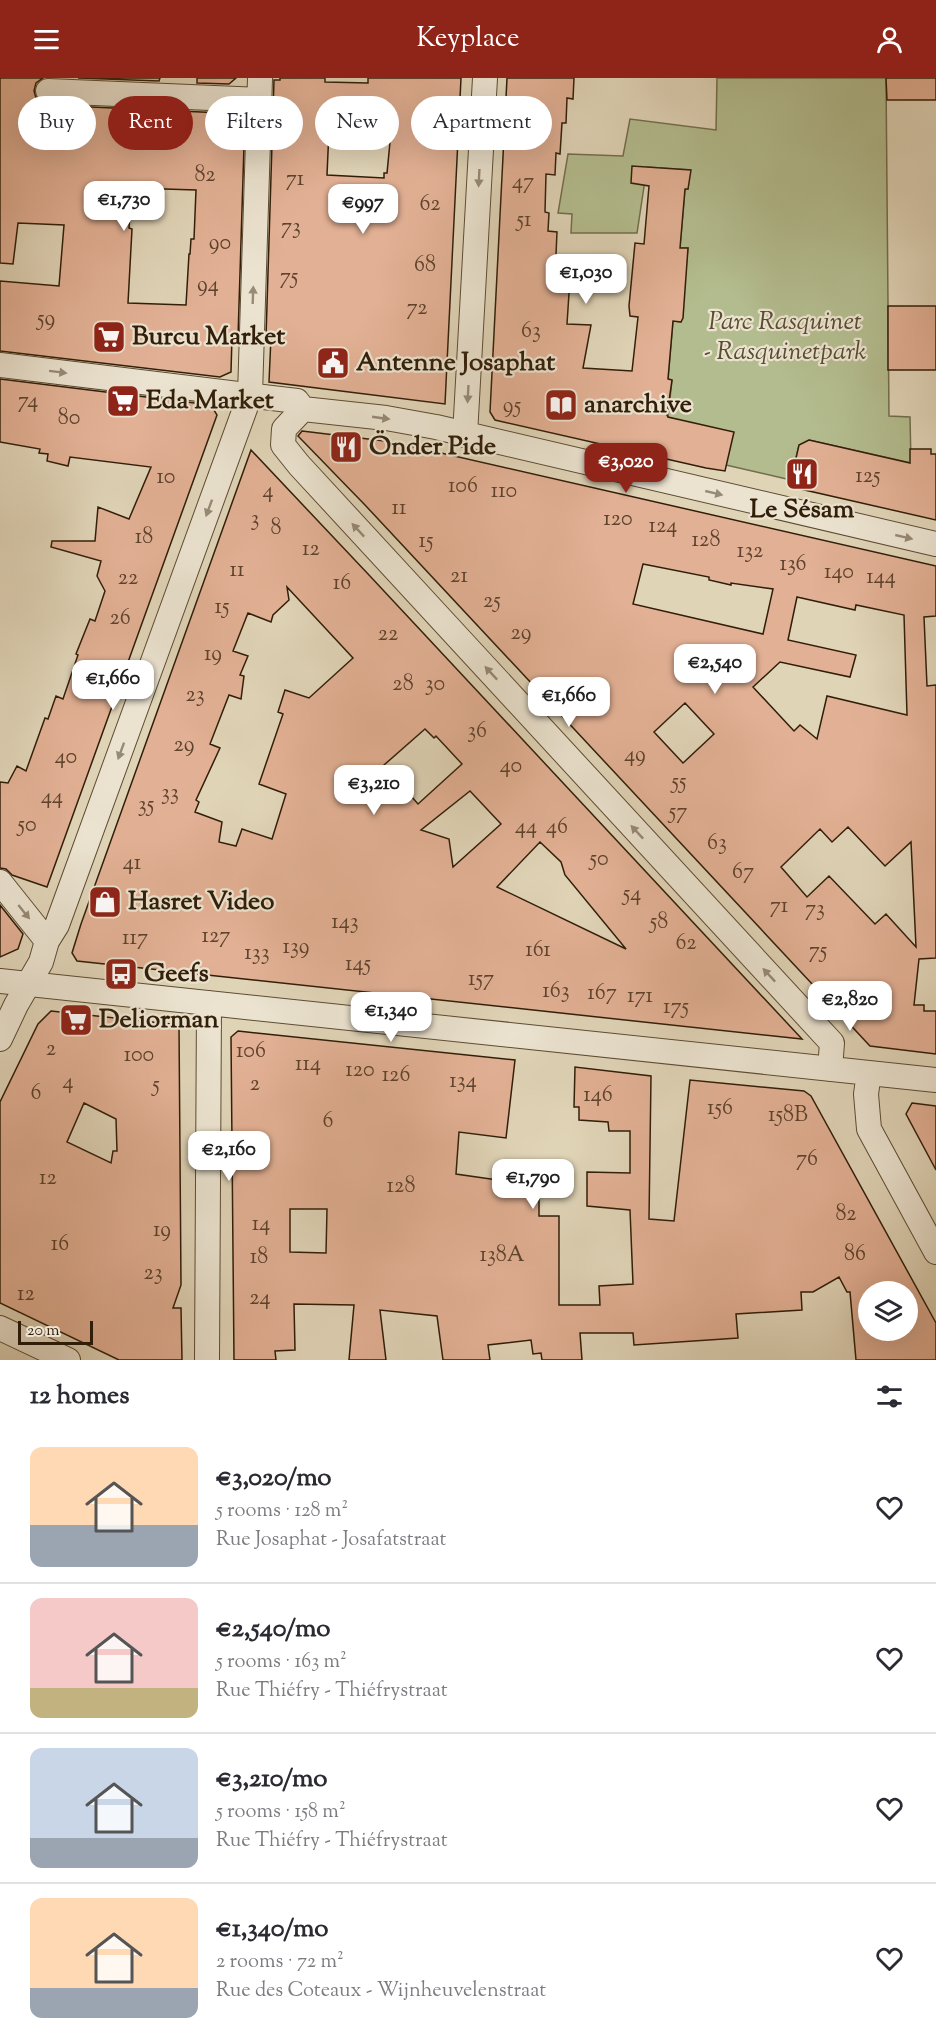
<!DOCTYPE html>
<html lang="en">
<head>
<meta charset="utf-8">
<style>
  body { margin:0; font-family:"Sorts Mill Goudy",serif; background:#f2f2f3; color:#2b2b33; height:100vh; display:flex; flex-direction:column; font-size:22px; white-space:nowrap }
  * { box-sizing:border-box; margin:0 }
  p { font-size:20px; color:#7c7c81 }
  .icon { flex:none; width:33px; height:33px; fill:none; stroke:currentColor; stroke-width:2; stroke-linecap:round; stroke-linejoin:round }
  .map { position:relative; height:1282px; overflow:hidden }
  .sheet { display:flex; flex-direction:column; background:#fff; flex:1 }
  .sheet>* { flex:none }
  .guide { position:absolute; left:18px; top:18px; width:600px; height:54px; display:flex; gap:12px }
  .tools { position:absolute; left:858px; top:1203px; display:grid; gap:12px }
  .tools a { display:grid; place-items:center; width:60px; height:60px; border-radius:50%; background:#fff; box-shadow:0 6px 24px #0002; font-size:30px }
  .scale { position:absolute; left:18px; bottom:15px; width:75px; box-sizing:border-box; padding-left:6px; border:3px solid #311e09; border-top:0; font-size:16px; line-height:21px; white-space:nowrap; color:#311e09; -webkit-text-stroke:4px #ebe3d0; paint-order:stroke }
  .price { position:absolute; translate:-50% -51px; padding:0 14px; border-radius:12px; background:#fff; color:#222; font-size:20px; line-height:39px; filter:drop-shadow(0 2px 3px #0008) }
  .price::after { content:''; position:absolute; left:50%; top:36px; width:18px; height:14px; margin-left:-9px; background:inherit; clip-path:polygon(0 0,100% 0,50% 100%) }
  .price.active { background:#8f2418; color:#fff }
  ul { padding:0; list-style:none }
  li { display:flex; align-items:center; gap:18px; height:150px; padding:0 30px }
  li+li { border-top:2px solid #e1e1e2 }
  li span { display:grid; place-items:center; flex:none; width:168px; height:120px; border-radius:12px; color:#555 }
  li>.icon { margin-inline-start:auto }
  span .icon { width:72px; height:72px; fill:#fffc; stroke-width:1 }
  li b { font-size:26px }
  h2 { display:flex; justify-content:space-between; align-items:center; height:72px; padding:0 30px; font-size:26px }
  .chip { padding:0 21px; border-radius:27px; background:#fff; box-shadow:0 6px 24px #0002; font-size:21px; line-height:54px }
  .chip.active { background:#8f2418; color:#fff }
  header { display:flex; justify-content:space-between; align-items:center; height:78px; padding:0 30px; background:#8f2418; color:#fff; font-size:27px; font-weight:600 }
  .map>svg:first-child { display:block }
  .green { fill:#b3bc8e; stroke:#726d4c; stroke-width:1.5 }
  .building { fill:#e2b094; stroke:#311e09; stroke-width:1.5; fill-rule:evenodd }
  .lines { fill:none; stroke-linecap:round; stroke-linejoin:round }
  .street-casing { stroke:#5d4c34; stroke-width:26 }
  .street { stroke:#ebe3d0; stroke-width:24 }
  .oneway { fill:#978a76 }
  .labels { text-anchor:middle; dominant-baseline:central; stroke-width:4.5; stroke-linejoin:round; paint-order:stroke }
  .number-label { font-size:22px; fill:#5d422c }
  .park-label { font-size:26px; font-style:italic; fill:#584d31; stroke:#ebe3d0 }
  .poi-label { font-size:26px; font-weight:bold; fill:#311e09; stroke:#ebe3d0; text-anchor:start }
</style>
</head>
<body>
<header><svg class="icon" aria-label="menu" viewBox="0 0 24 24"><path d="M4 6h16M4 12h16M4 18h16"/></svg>Keyplace<svg class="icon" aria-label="person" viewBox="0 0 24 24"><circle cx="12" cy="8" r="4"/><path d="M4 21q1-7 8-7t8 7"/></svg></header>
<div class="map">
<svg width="936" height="1282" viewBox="0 0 936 1282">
  <rect width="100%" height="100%" fill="#e0d4b7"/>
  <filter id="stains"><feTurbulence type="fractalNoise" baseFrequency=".00333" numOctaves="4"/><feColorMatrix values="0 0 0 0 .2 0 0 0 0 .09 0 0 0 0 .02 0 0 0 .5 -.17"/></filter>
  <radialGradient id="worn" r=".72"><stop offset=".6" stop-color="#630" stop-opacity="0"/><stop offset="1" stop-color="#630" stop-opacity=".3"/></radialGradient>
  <path class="green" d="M717,0H886L889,338L910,339L911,385L809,362L799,367L791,402L726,387L668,339L672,302L668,301L673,243L681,244L688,170H680L685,111H688L690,92L647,89L637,155H571L572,136L558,135L568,76L623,78L630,41L716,52Z"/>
  <path class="building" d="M0,0H43L36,5L34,13L36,20L40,25L47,27L245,36L238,259H232L231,294L220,299L0,273V203L59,208L64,147L18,145L13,186L0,185ZM132,110L196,112L194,161H191L190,176H189L186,227L128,225L132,151L129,150Z
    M78,0H160L159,3Z
    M197,0H236L229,6L197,5Z
    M280,0H325V4L368,5V0H461L445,326L269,304L271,259H266L274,2H280ZM338,30L393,33L387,95H384V100L327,97L329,52H337Z
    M507,0H574L573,21L567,20L566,45H562L560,76L556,75L555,97L546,96L545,134L549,135L548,153L557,154L555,199L570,200L567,246L591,247L583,290L632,293L638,239L630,238L629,228L635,165L644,166L649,108L631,105L632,88L691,92L688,111H685L680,170H688L683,240L681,244L673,243L668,301L672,302L667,337L668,339L734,354L725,393L706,390L495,342L490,334Z
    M886,0H936V22H887Z
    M888,228H936V292H888Z
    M0,301L211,327L217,337L47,809L12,797L6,791L0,790V704L8,705L17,688L26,693L45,640L48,641L56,618L63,621L78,577L76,576L90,541L95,543L105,513L97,498L101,483L51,469L52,463H95L98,429L129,441L151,389L70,379L68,388L47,383L48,376L39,375L40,371L0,364Z
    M302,353L393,364L936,488V538L924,539L927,608L936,607V880L919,881L914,927H924V933H936V976L870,968L365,427L298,358ZM643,486L709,499V502L731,507V505L773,511L763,556L633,526ZM797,519L855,532L856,527L904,537L907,637L827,618L817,661L800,647L794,653L753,609L780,584L850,599L856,577L788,562ZM685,625L714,656L683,685L654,654ZM848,749L885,788L911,764L916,869L886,836L875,846L829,798L807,819L781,789L820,751L832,764Z
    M809,362L910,385V371H931V376H936V442L796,410L791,402L799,367Z
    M251,372L369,497L802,961L77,883L72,875L81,846ZM287,509L353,580L309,620L285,612L278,634L283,636L259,706L286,716L272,761L242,751L236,768L219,764L222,744L195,734L199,724L196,722L220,670L210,666L229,617L241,621L244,598L240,597L248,578L233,573L248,535L271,544L273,537L289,522ZM425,651L434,660L436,658L462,686L418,726L384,687ZM470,713L501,746L453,789L449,761L421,752ZM540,764L561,784L565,797L626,871L497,809Z
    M0,827L23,856L18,871L0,879Z
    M51,933L179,947L181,1207L173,1230H181L182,1282H119L0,1225V1024L38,946ZM84,1025L116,1041L117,1073H113L111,1085L67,1064Z
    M238,953L515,982L506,1060L459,1054L456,1096L539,1108V1138H559V1227H600L599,1208L633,1206L630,1132L587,1128V1094L630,1095V1053H609L608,1044L579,1042V1029H574L575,989L651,998L649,1141L674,1143L690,1002L804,1013L811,1018L936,1245V1282H856L850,1214H847L839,1199L813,1214H801L802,1232L736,1236L738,1260L634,1267L633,1255H580L582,1282H542L541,1275L533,1276L531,1262L488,1267L490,1282H443L437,1238L380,1232L386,1282H349L354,1227L294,1226L295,1272L275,1273L276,1282H234L231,959ZM290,1131H327L326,1175L290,1174ZM868,1214H908V1252H868Z
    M912,1025L936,1028V1092L906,1036Z"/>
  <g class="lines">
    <defs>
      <path id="street" d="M48,13L259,22
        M0,287L297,323L303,331L386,340L436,349L936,466
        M303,331L284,351L283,367L299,387L832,965L830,991
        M465,357L485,0
        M0,804L47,863
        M0,903L936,1002
        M0,961L16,927L41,884L47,863L57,847L250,317L260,0
        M869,995L866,1016L869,1051L936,1174
        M0,1250L68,1282
        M207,1282L209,925"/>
    </defs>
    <use href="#street" class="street-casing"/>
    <use href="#street" class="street"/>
  </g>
  <defs><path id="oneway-solid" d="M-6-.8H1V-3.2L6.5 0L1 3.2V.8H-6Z" transform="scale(1.5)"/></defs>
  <g class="oneway">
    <use href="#oneway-solid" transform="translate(479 100) rotate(93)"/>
    <use href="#oneway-solid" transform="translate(253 217) rotate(-88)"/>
    <use href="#oneway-solid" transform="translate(58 294) rotate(7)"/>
    <use href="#oneway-solid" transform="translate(468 316) rotate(93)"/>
    <use href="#oneway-solid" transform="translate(381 340) rotate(8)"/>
    <use href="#oneway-solid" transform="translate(714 415) rotate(13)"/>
    <use href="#oneway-solid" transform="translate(209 430) rotate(110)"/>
    <use href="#oneway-solid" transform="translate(358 452) rotate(-133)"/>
    <use href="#oneway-solid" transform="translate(904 459) rotate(13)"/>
    <use href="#oneway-solid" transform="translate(491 595) rotate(-133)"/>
    <use href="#oneway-solid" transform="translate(121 673) rotate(110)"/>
    <use href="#oneway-solid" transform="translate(637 754) rotate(-133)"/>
    <use href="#oneway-solid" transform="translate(24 834) rotate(51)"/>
    <use href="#oneway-solid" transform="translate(769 897) rotate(-133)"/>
  </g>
  <defs>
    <symbol id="supermarket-square" viewBox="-11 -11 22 22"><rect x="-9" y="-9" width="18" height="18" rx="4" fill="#8f2418" stroke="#ebe3d0"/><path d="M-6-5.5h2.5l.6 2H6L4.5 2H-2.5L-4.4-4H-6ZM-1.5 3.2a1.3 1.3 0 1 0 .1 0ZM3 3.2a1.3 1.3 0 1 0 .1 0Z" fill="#fff"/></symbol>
    <symbol id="civic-square" viewBox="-11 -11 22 22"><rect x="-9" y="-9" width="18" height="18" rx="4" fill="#8f2418" stroke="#ebe3d0"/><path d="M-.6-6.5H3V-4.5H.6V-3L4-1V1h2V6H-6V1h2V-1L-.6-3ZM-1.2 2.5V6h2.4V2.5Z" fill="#fff"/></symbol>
    <symbol id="library-square" viewBox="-11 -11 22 22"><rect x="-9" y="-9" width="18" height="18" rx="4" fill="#8f2418" stroke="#ebe3d0"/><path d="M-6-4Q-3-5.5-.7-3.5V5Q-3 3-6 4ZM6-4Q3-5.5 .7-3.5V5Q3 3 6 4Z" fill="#fff"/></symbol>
    <symbol id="restaurant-square" viewBox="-11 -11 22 22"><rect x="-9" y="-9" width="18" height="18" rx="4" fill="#8f2418" stroke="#ebe3d0"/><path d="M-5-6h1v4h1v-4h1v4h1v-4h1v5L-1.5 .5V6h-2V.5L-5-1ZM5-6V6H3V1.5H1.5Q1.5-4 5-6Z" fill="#fff"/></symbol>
    <symbol id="shop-square" viewBox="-11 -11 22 22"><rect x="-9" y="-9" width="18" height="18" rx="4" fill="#8f2418" stroke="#ebe3d0"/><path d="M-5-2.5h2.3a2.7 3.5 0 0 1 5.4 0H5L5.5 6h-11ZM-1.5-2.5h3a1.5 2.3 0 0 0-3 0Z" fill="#fff"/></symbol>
    <symbol id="bus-square" viewBox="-11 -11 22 22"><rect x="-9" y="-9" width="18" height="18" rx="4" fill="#8f2418" stroke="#ebe3d0"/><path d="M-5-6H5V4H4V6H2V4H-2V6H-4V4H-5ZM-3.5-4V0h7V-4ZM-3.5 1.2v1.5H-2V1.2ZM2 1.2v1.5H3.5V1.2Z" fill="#fff"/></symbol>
  </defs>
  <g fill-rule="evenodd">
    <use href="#supermarket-square" x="90" y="240" width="38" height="38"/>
    <use href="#civic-square" x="314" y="266" width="38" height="38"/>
    <use href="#supermarket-square" x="104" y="304" width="38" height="38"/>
    <use href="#library-square" x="542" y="308" width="38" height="38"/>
    <use href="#restaurant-square" x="327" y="350" width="38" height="38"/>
    <use href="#restaurant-square" x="783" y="377" width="38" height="38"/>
    <use href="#shop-square" x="86" y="805" width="38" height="38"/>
    <use href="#bus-square" x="102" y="877" width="38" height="38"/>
    <use href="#supermarket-square" x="57" y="923" width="38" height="38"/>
  </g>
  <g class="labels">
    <g class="number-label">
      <text x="205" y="98">82</text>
      <text x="295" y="102">71</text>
      <text x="523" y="105">47</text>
      <text x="430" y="127">62</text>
      <text x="524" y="143">51</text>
      <text x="291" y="150">73</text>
      <text x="220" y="166">90</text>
      <text x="425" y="188">68</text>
      <text x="289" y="200">75</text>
      <text x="208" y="208">94</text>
      <text x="417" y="231">72</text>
      <text x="46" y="242">59</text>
      <text x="531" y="254">63</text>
      <text x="28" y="324">74</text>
      <text x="512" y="329">95</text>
      <text x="69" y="341">80</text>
      <text x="868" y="399">125</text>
      <text x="166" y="400">10</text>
      <text x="463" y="409">106</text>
      <text x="268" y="414">4</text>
      <text x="504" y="414">110</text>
      <text x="399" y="431">11</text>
      <text x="255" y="442">3</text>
      <text x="618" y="442">120</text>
      <text x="663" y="449">124</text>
      <text x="276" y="451">8</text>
      <text x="144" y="460">18</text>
      <text x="706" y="463">128</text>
      <text x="426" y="464">15</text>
      <text x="311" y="472">12</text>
      <text x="750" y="474">132</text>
      <text x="793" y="487">136</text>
      <text x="237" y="493">11</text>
      <text x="839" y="495">140</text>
      <text x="459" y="499">21</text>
      <text x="881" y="500">144</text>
      <text x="128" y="501">22</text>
      <text x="342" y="506">16</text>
      <text x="492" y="524">25</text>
      <text x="222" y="530">15</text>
      <text x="120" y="541">26</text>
      <text x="521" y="556">29</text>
      <text x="388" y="557">22</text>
      <text x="213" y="577">19</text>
      <text x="403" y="607">28</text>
      <text x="435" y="607">30</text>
      <text x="195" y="618">23</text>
      <text x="477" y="654">36</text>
      <text x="184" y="668">29</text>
      <text x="635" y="678">49</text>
      <text x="66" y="680">40</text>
      <text x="511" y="689">40</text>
      <text x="679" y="705">55</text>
      <text x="170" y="716">33</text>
      <text x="52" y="720">44</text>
      <text x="146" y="728">35</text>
      <text x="678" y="735">57</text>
      <text x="27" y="748">50</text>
      <text x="526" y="750">44</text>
      <text x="557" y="750">46</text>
      <text x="717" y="766">63</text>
      <text x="599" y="782">50</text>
      <text x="132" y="786">41</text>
      <text x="743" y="795">67</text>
      <text x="632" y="817">54</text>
      <text x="779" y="829">71</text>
      <text x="815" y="832">73</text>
      <text x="345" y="845">143</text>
      <text x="659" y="845">58</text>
      <text x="216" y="859">127</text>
      <text x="135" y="861">117</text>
      <text x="686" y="866">62</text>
      <text x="296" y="870">139</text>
      <text x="538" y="873">161</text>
      <text x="818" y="874">75</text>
      <text x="257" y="876">133</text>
      <text x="358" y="887">145</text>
      <text x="481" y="902">157</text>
      <text x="556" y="914">163</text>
      <text x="602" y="916">167</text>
      <text x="640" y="919">171</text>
      <text x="676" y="930">175</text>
      <text x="51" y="972">2</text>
      <text x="251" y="974">106</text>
      <text x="139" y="978">100</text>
      <text x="308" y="987">114</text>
      <text x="360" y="993">120</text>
      <text x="396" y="998">126</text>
      <text x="463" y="1004">134</text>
      <text x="68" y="1005">4</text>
      <text x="255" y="1007">2</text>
      <text x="156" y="1008">5</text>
      <text x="36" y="1016">6</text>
      <text x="598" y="1018">146</text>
      <text x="720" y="1031">156</text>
      <text x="788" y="1038">158B</text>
      <text x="328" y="1044">6</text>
      <text x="807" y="1082">76</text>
      <text x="48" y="1101">12</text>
      <text x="401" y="1109">128</text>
      <text x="846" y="1137">82</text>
      <text x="261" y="1147">14</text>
      <text x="162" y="1153">19</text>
      <text x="60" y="1167">16</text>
      <text x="855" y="1177">86</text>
      <text x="502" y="1178">138A</text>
      <text x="259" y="1180">18</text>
      <text x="153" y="1196">23</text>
      <text x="26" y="1217">12</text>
      <text x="260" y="1221">24</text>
    </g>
    <g class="park-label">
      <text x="785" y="244">Parc Rasquinet<tspan x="785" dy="30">- Rasquinetpark</tspan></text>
    </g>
    <g class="poi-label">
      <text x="132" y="259">Burcu Market</text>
      <text x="356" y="285">Antenne Josaphat</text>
      <text x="146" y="323">Eda Market</text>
      <text x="584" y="327">anarchive</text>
      <text x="369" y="369">Önder Pide</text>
      <text x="802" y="432" text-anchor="middle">Le Sésam</text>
      <text x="128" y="824">Hasret Video</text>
      <text x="144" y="896">Geefs</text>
      <text x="99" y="942">Deliorman</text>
    </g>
  </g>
  <rect width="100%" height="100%" filter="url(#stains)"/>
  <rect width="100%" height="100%" fill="url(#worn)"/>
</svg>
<div class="tools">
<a><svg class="icon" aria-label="layers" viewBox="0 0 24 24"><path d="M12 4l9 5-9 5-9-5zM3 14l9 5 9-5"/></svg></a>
</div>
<div class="scale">20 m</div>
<b class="price" style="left:124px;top:154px">€1,730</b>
<b class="price" style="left:363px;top:157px">€997</b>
<b class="price" style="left:586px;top:227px">€1,030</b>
<b class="price active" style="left:626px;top:416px">€3,020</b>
<b class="price" style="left:715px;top:617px">€2,540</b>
<b class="price" style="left:113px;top:633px">€1,660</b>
<b class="price" style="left:569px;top:650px">€1,660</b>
<b class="price" style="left:374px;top:738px">€3,210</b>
<b class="price" style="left:850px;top:954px">€2,820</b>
<b class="price" style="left:391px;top:965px">€1,340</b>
<b class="price" style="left:229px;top:1104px">€2,160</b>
<b class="price" style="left:533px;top:1132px">€1,790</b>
<div class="guide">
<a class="chip">Buy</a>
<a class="chip active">Rent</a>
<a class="chip">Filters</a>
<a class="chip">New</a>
<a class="chip">Apartment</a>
</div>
</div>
<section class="sheet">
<h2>12 homes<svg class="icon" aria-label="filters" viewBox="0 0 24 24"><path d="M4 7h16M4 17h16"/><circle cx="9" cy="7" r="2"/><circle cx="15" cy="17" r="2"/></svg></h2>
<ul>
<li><span style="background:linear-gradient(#ffd9b3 65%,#9aa5b1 0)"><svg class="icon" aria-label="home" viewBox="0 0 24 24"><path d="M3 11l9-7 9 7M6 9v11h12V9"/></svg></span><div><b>€3,020/mo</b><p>5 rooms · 128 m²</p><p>Rue Josaphat - Josafatstraat</p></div><svg class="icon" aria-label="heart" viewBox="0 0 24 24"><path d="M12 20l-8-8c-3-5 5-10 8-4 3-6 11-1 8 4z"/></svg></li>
<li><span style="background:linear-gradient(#f6c9c9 75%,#c2b280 0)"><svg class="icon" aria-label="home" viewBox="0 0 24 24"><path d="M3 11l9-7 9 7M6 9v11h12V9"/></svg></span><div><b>€2,540/mo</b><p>5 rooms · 163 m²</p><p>Rue Thiéfry - Thiéfrystraat</p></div><svg class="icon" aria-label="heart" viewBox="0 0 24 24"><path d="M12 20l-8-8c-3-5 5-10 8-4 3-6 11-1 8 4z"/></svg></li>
<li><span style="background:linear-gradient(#c9d6e8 75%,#9aa5b1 0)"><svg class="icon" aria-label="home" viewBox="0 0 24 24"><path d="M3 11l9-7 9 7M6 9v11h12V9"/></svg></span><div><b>€3,210/mo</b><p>5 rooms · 158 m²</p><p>Rue Thiéfry - Thiéfrystraat</p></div><svg class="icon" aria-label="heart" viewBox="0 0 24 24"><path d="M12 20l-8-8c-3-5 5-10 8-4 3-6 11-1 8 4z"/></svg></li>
<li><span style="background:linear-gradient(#ffd9b3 75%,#9aa5b1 0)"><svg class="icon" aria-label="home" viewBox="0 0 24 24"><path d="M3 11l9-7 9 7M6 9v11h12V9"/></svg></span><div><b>€1,340/mo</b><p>2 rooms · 72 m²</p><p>Rue des Coteaux - Wijnheuvelenstraat</p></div><svg class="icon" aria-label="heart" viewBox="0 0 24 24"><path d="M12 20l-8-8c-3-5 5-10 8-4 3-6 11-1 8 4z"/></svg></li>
</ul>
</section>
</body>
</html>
